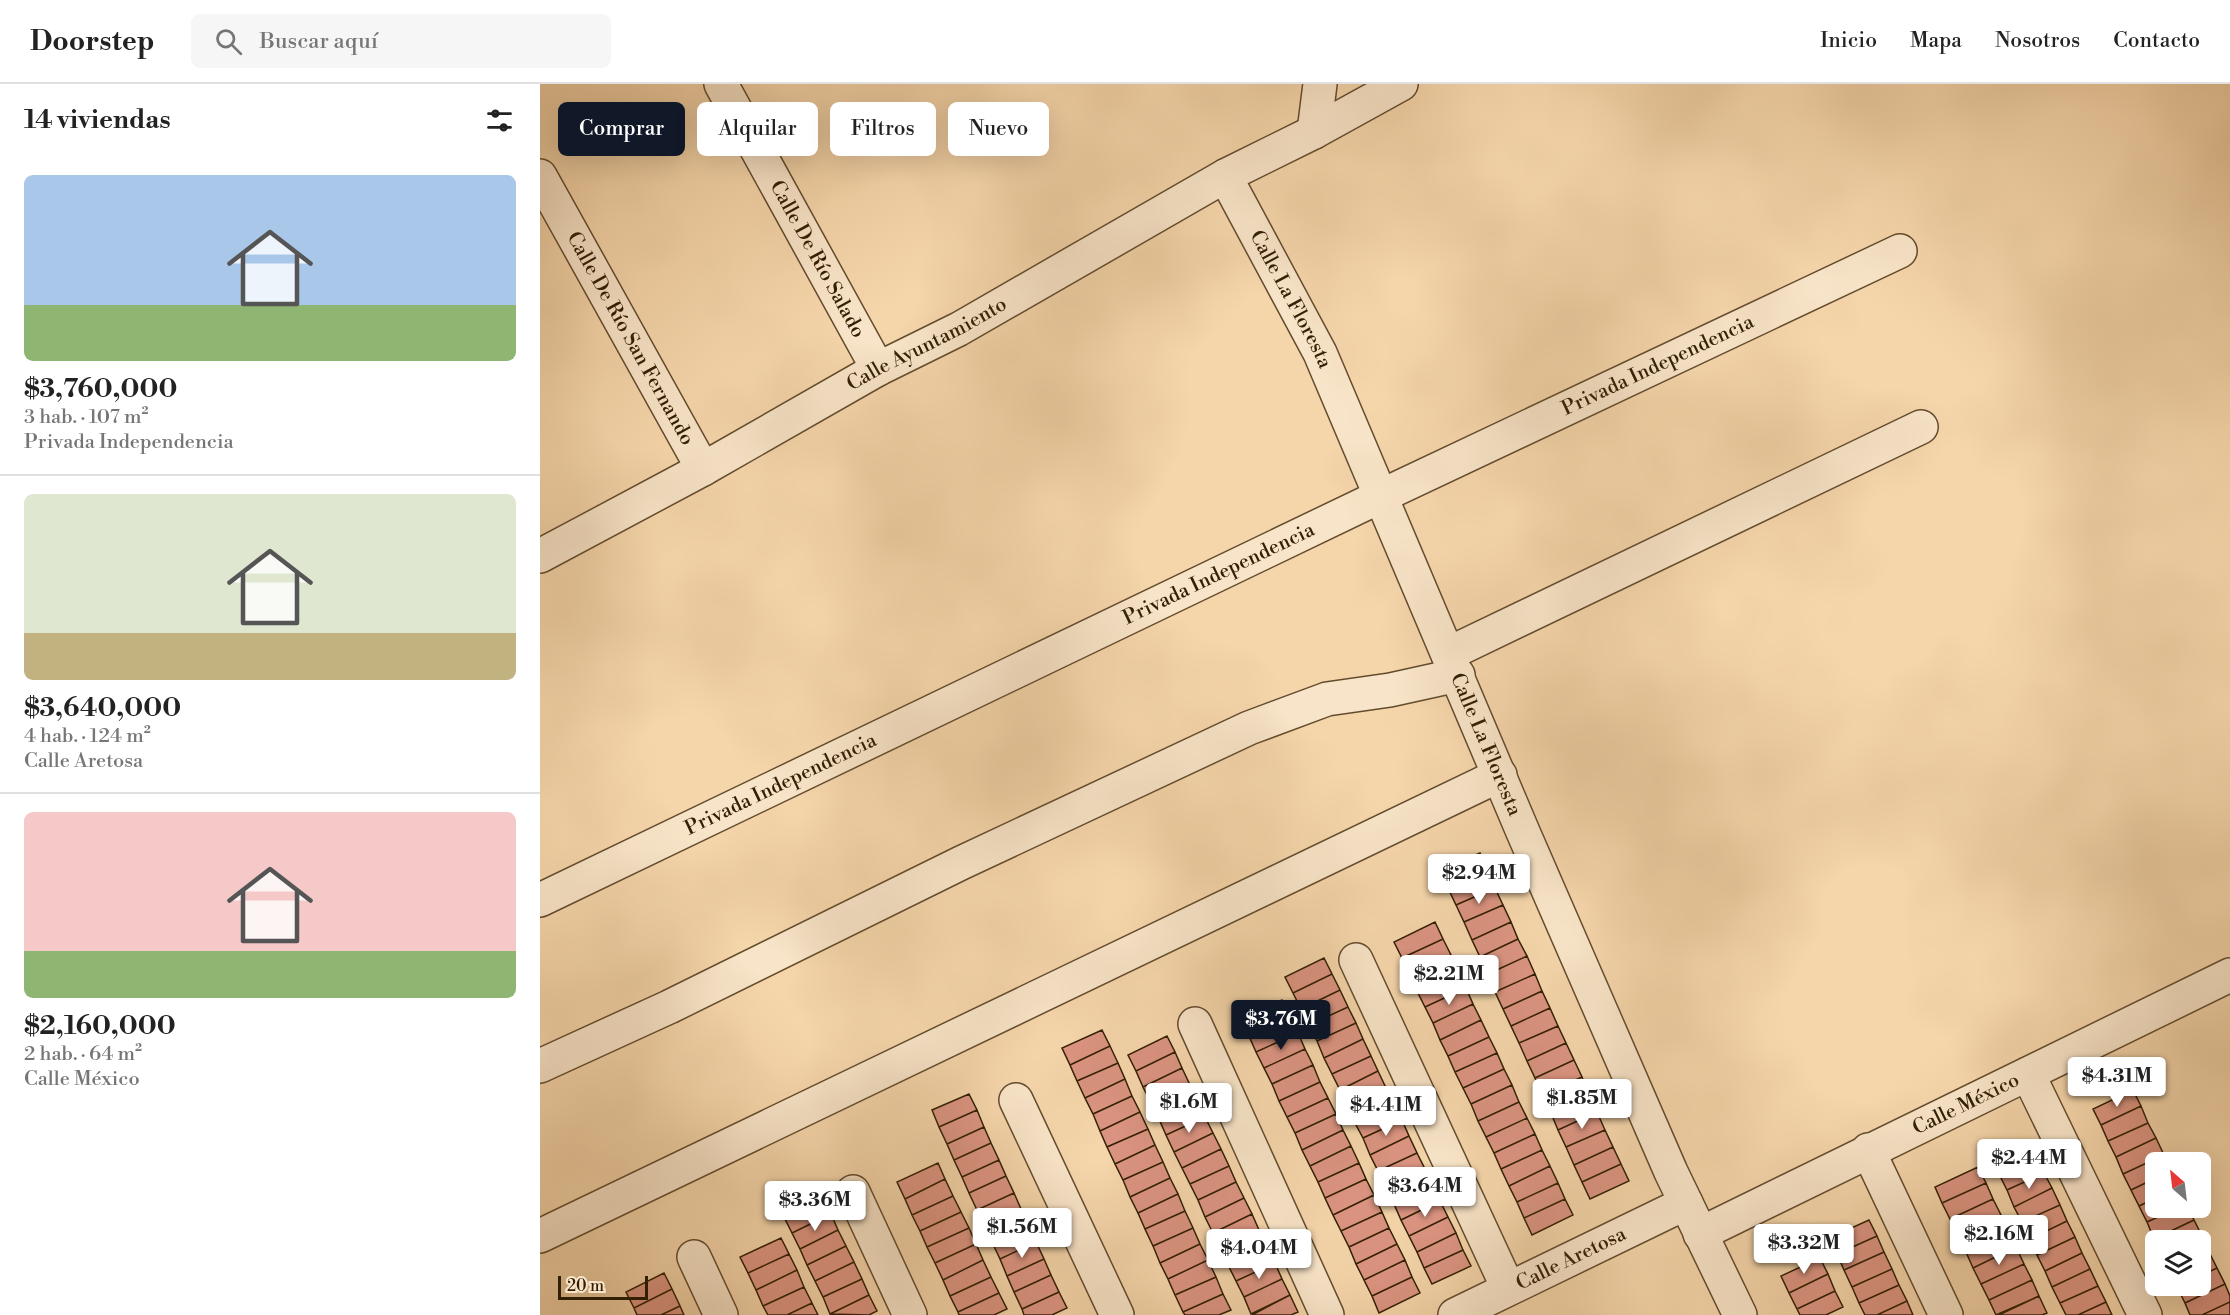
<!DOCTYPE html>
<html lang="es">
<head>
<meta charset="utf-8">
<style>
  body { margin:0; font-family:"Libre Bodoni",serif; background:#f6f6f6; color:#222; height:100vh; display:flex; flex-direction:column; font-size:22px; white-space:nowrap }
  * { box-sizing:border-box; margin:0 }
  p { font-size:20px; color:#767676 }
  .icon { flex:none; width:33px; height:33px; fill:none; stroke:currentColor; stroke-width:2; stroke-linecap:round; stroke-linejoin:round }
  .map { position:relative; flex:1; overflow:hidden }
  .sheet { display:flex; flex-direction:column; background:#fff; width:540px }
  .sheet>* { flex:none }
  .top-card { position:absolute; left:18px; top:18px; width:570px; height:54px; display:flex; gap:12px }
  .needle { width:39px; rotate:332deg }
  .buttons { position:absolute; left:1605px; top:1068px; display:grid; gap:12px }
  .buttons a { display:grid; place-items:center; width:66px; height:66px; border-radius:9px; background:#fff; box-shadow:0 6px 24px #0002; font-size:30px }
  .scale { position:absolute; left:18px; bottom:15px; width:90px; box-sizing:border-box; padding-left:6px; border:3px solid #321f04; border-top:0; font-size:16px; line-height:21px; white-space:nowrap; color:#321f04; -webkit-text-stroke:4px #f8e4c8; paint-order:stroke }
  .price { position:absolute; translate:-50% -51px; padding:0 14px; border-radius:6px; background:#fff; color:#222; font-size:20px; line-height:39px; filter:drop-shadow(0 2px 3px #0008) }
  .price::after { content:''; position:absolute; left:50%; top:36px; width:18px; height:14px; margin-left:-9px; background:inherit; clip-path:polygon(0 0,100% 0,50% 100%) }
  .price.active { background:#111827; color:#fff }
  ul { padding:0; list-style:none }
  li { display:grid; align-content:center; gap:12px; height:318px; padding:0 24px }
  li+li { border-top:2px solid #e0e0e0 }
  li span { display:grid; place-items:center; height:186px; border-radius:9px; color:#555 }
  li>.icon { margin-inline-start:auto }
  span .icon { width:108px; height:108px; fill:#fffc; stroke-width:1 }
  li b { font-size:26px }
  h2 { display:flex; justify-content:space-between; align-items:center; height:72px; padding:0 24px; font-size:26px }
  .pill { padding:0 21px; border-radius:9px; background:#fff; box-shadow:0 6px 24px #0002; font-size:21px; line-height:54px }
  .pill.active { background:#111827; color:#fff }
  header { display:flex; align-items:center; gap:36px; box-sizing:border-box; height:84px; padding:0 30px; background:#fff; border-bottom:2px solid #e0e0e0 }
  header strong { font-size:28px }
  nav { display:flex; gap:33px; margin-inline-start:auto; font-size:21px }
  .search { width:420px; height:54px; background:#f6f6f6; display:flex; align-items:center; gap:15px; box-sizing:border-box; padding:0 21px; border-radius:9px; color:#767676; font-size:22px }
  main { display:flex; flex:1; min-height:0 }
  .map>svg:first-child { display:block }
  .building { fill:#db9481; stroke:#321f04; stroke-width:1.5 }
  .lines { fill:none; stroke-linecap:round; stroke-linejoin:round }
  .street-casing { stroke:#634c2e; stroke-width:36 }
  .street { stroke:#f8e4c8; stroke-width:33 }
  .labels { text-anchor:middle; dominant-baseline:central; stroke-width:4.5; stroke-linejoin:round; paint-order:stroke }
  .street-label { font-size:20px; fill:#321f04; stroke:#f8e4c8 }
</style>
</head>
<body>
<header>
<strong>Doorstep</strong>
<div class="search"><svg class="icon" aria-label="search" viewBox="0 0 24 24"><circle cx="10" cy="10" r="6"/><path d="M15 15l6 6"/></svg>Buscar aquí</div>
<nav><a>Inicio</a><a>Mapa</a><a>Nosotros</a><a>Contacto</a></nav>
</header>
<main>
<section class="sheet">
<h2>14 viviendas<svg class="icon" aria-label="filters" viewBox="0 0 24 24"><path d="M4 7h16M4 17h16"/><circle cx="9" cy="7" r="2"/><circle cx="15" cy="17" r="2"/></svg></h2>
<ul>
<li><span style="background:linear-gradient(#a9c7e8 70%,#8fb573 0)"><svg class="icon" aria-label="home" viewBox="0 0 24 24"><path d="M3 11l9-7 9 7M6 9v11h12V9"/></svg></span><div><b>$3,760,000</b><p>3 hab. · 107 m²</p><p>Privada Independencia</p></div></li>
<li><span style="background:linear-gradient(#dfe7d0 75%,#c2b280 0)"><svg class="icon" aria-label="home" viewBox="0 0 24 24"><path d="M3 11l9-7 9 7M6 9v11h12V9"/></svg></span><div><b>$3,640,000</b><p>4 hab. · 124 m²</p><p>Calle Aretosa</p></div></li>
<li><span style="background:linear-gradient(#f6c9c9 75%,#8fb573 0)"><svg class="icon" aria-label="home" viewBox="0 0 24 24"><path d="M3 11l9-7 9 7M6 9v11h12V9"/></svg></span><div><b>$2,160,000</b><p>2 hab. · 64 m²</p><p>Calle México</p></div></li>
</ul>
</section>
<div class="map">
<svg width="1690" height="1231" viewBox="0 0 1690 1231">
  <rect width="100%" height="100%" fill="#f5d5aa"/>
  <filter id="stains"><feTurbulence type="fractalNoise" baseFrequency=".00333" numOctaves="4"/><feColorMatrix values="0 0 0 0 .2 0 0 0 0 .09 0 0 0 0 .02 0 0 0 .5 -.17"/></filter>
  <radialGradient id="worn" r=".72"><stop offset=".6" stop-color="#630" stop-opacity="0"/><stop offset="1" stop-color="#630" stop-opacity=".3"/></radialGradient>
  <path class="building" d="M940,769L947,786L908,804L900,786Z
    M947,786L955,804L916,821L908,804Z
    M955,804L963,821L924,838L916,821Z
    M963,821L971,838L932,856L924,838Z
    M895,838L903,855L862,874L854,858Z
    M971,838L978,855L940,873L932,856Z
    M903,855L911,871L869,891L862,874Z
    M978,855L987,872L948,890L940,873Z
    M911,871L918,887L877,907L869,891Z
    M987,872L995,890L955,908L948,890Z
    M784,874L792,890L753,909L745,893Z
    M918,887L926,904L885,923L877,907Z
    M792,890L800,906L761,925L753,909Z
    M995,890L1002,907L963,925L955,908Z
    M926,904L933,920L893,939L885,923Z
    M800,906L808,923L769,941L761,925Z
    M1002,907L1010,924L971,942L963,925Z
    M742,916L750,933L709,952L701,936Z
    M933,920L941,936L900,956L893,939Z
    M808,923L816,939L777,957L769,941Z
    M1010,924L1018,942L979,959L971,942Z
    M750,933L758,949L716,968L709,952Z
    M941,936L949,953L908,972L900,956Z
    M816,939L823,955L784,974L777,957Z
    M1018,942L1026,959L987,977L979,959Z
    M562,946L570,962L530,981L522,964Z
    M758,949L765,965L724,984L716,968Z
    M627,952L635,968L596,987L588,971Z
    M949,953L957,969L915,988L908,972Z
    M823,955L831,972L792,990L784,974Z
    M1026,959L1034,976L995,994L987,977Z
    M570,962L578,979L537,997L530,981Z
    M765,965L773,981L732,1000L724,984Z
    M635,968L642,984L603,1003L596,987Z
    M957,969L964,985L923,1004L915,988Z
    M831,972L838,987L800,1006L792,990Z
    M1034,976L1042,993L1002,1012L995,994Z
    M578,979L585,995L545,1014L537,997Z
    M773,981L780,998L739,1017L732,1000Z
    M642,984L650,1001L611,1019L603,1003Z
    M964,985L972,1001L931,1020L923,1004Z
    M838,987L846,1004L807,1022L800,1006Z
    M1042,993L1049,1011L1011,1029L1002,1012Z
    M585,995L592,1012L553,1030L545,1014Z
    M780,998L788,1014L747,1033L739,1017Z
    M650,1001L658,1017L619,1035L611,1019Z
    M972,1001L979,1018L938,1037L931,1020Z
    M846,1004L854,1020L815,1039L807,1022Z
    M1593,1006L1601,1022L1561,1041L1553,1025Z
    M429,1010L437,1026L399,1043L392,1026Z
    M1049,1011L1057,1028L1018,1046L1011,1029Z
    M592,1012L600,1028L560,1047L553,1030Z
    M788,1014L796,1030L755,1049L747,1033Z
    M658,1017L665,1033L626,1051L619,1035Z
    M979,1018L987,1034L946,1053L938,1037Z
    M854,1020L862,1036L823,1054L815,1039Z
    M1601,1022L1608,1039L1568,1057L1561,1041Z
    M437,1026L444,1043L407,1060L399,1043Z
    M600,1028L608,1045L567,1063L560,1047Z
    M1057,1028L1065,1046L1026,1063L1018,1046Z
    M796,1030L803,1046L762,1066L755,1049Z
    M665,1033L673,1049L634,1068L626,1051Z
    M987,1034L995,1050L954,1069L946,1053Z
    M862,1036L869,1052L830,1071L823,1054Z
    M1608,1039L1616,1054L1576,1073L1568,1057Z
    M444,1043L451,1059L414,1076L407,1060Z
    M608,1045L615,1061L575,1080L567,1063Z
    M803,1046L811,1062L770,1082L762,1066Z
    M1065,1046L1073,1063L1034,1081L1026,1063Z
    M673,1049L681,1065L642,1084L634,1068Z
    M995,1050L1002,1066L961,1085L954,1069Z
    M869,1052L877,1069L838,1087L830,1071Z
    M1616,1054L1624,1071L1583,1090L1576,1073Z
    M1489,1056L1497,1072L1459,1090L1451,1074Z
    M451,1059L459,1076L422,1093L414,1076Z
    M615,1061L623,1078L583,1096L575,1080Z
    M811,1062L819,1079L778,1098L770,1082Z
    M1073,1063L1081,1080L1042,1098L1034,1081Z
    M681,1065L689,1082L650,1100L642,1084Z
    M1002,1066L1010,1082L969,1102L961,1085Z
    M877,1069L885,1085L846,1103L838,1087Z
    M1624,1071L1627,1078H1616V1094L1591,1106L1583,1090Z
    M1497,1072L1504,1089L1467,1106L1459,1090Z
    M459,1076L466,1092L429,1109L422,1093Z
    M623,1078L630,1094L590,1113L583,1096Z
    M398,1079L405,1095L365,1115L357,1098Z
    M819,1079L826,1095L785,1114L778,1098Z
    M1081,1080L1089,1097L1050,1115L1042,1098Z
    M689,1082L696,1098L658,1116L650,1100Z
    M1010,1082L1018,1099L977,1118L969,1102Z
    M1438,1083L1446,1099L1402,1119L1395,1103Z
    M885,1085L893,1101L854,1120L846,1103Z
    M1504,1089L1512,1104L1474,1123L1467,1106Z
    M466,1092L474,1109L437,1126L429,1109Z
    M630,1094L638,1110L598,1129L590,1113Z
    M1616,1094V1114L1599,1122L1591,1106Z
    M405,1095L413,1112L372,1131L365,1115Z
    M826,1095L834,1111L793,1131L785,1114Z
    M696,1098L704,1114L665,1133L658,1116Z
    M1018,1099L1025,1115L984,1134L977,1118Z
    M1446,1099L1453,1115L1410,1135L1402,1119Z
    M893,1101L900,1117L861,1136L854,1120Z
    M1512,1104L1520,1121L1482,1138L1474,1123Z
    M474,1109L481,1125L444,1142L437,1126Z
    M638,1110L645,1127L605,1145L598,1129Z
    M834,1111L842,1128L801,1147L793,1131Z
    M413,1112L421,1128L380,1147L372,1131Z
    M283,1114L291,1130L252,1149L244,1133Z
    M704,1114L712,1130L673,1149L665,1133Z
    M1616,1114V1124H1638L1607,1138L1599,1122Z
    M1025,1115L1033,1131L992,1151L984,1134Z
    M1453,1115L1461,1131L1418,1152L1410,1135Z
    M900,1117L908,1133L869,1152L861,1136Z
    M1520,1121L1527,1137L1490,1155L1482,1138Z
    M1638,1124H1648L1654,1136L1614,1155L1607,1138Z
    M481,1125L489,1142L452,1158L444,1142Z
    M645,1127L653,1144L613,1162L605,1145Z
    M421,1128L429,1144L387,1163L380,1147Z
    M842,1128L849,1144L809,1163L801,1147Z
    M291,1130L298,1146L260,1165L252,1149Z
    M712,1130L719,1146L681,1165L673,1149Z
    M1461,1131L1469,1147L1426,1168L1418,1152Z
    M908,1133L916,1149L877,1168L869,1152Z
    M1329,1136L1337,1152L1297,1170L1289,1154Z
    M1654,1136L1662,1152L1652,1156L1616,1158L1614,1155Z
    M1527,1137L1535,1153L1497,1171L1490,1155Z
    M489,1142L496,1158L460,1175L452,1158Z
    M429,1144L436,1160L395,1179L387,1163Z
    M653,1144L660,1160L620,1179L613,1162Z
    M849,1144L857,1160L816,1180L809,1163Z
    M298,1146L306,1162L267,1181L260,1165Z
    M719,1146L727,1162L688,1181L681,1165Z
    M1469,1147L1476,1163L1433,1184L1426,1168Z
    M916,1149L923,1166L884,1184L877,1168Z
    M1337,1152L1344,1168L1304,1186L1297,1170Z
    M1662,1152L1669,1168L1660,1172V1156H1652Z
    M1535,1153L1542,1169L1505,1187L1497,1171Z
    M241,1154L249,1170L208,1189L200,1173Z
    M496,1158L504,1175L467,1192L460,1175Z
    M436,1160L443,1176L403,1196L395,1179Z
    M660,1160L668,1176L628,1195L620,1179Z
    M857,1160L865,1176L824,1196L816,1180Z
    M306,1162L314,1178L275,1197L267,1181Z
    M727,1162L735,1179L696,1197L688,1181Z
    M1476,1163L1484,1180L1441,1200L1433,1184Z
    M923,1166L931,1182L892,1200L884,1184Z
    M1344,1168L1352,1185L1312,1203L1304,1186Z
    M1669,1168L1677,1184L1660,1192V1172Z
    M1542,1169L1550,1185L1512,1203L1505,1187Z
    M249,1170L257,1186L216,1206L208,1189Z
    M1280,1174L1288,1190L1249,1209L1241,1192Z
    M504,1175L511,1191L474,1208L467,1192Z
    M443,1176L451,1193L410,1212L403,1196Z
    M668,1176L676,1193L635,1211L628,1195Z
    M865,1176L872,1193L832,1212L824,1196Z
    M314,1178L322,1195L283,1213L275,1197Z
    M735,1179L742,1195L704,1213L696,1197Z
    M1484,1180L1492,1196L1449,1216L1441,1200Z
    M1677,1184L1685,1200L1645,1219L1637,1203L1660,1202V1192Z
    M1352,1185L1359,1201L1319,1219L1312,1203Z
    M1550,1185L1558,1202L1520,1219L1512,1203Z
    M257,1186L264,1203L223,1222L216,1206Z
    M124,1189L132,1205L94,1224L86,1208Z
    M1288,1190L1295,1207L1257,1225L1249,1209Z
    M511,1191L519,1208L482,1225L474,1208Z
    M451,1193L459,1209L418,1228L410,1212Z
    M676,1193L683,1210L643,1228L635,1211Z
    M872,1193L880,1209L839,1229L832,1212Z
    M322,1195L329,1211L290,1230L283,1213Z
    M742,1195L750,1211L711,1230L704,1213Z
    M1492,1196L1499,1212L1456,1231L1449,1216Z
    M1685,1200L1690,1212V1218L1662,1231H1650L1645,1219Z
    M1359,1201L1367,1217L1337,1231H1325L1319,1219Z
    M1558,1202L1566,1218L1538,1231H1526L1520,1219Z
    M264,1203L272,1219L247,1231H228L223,1222Z
    M132,1205L140,1222L121,1231H97L94,1224Z
    M1295,1207L1303,1223L1286,1231H1260L1257,1225Z
    M519,1208L527,1224L512,1231H484L482,1225Z
    M459,1209L467,1225L454,1231H419L418,1228Z
    M683,1210L691,1226L679,1231H645L643,1228Z
    M329,1211L337,1227L329,1231L290,1230Z
    M750,1211L758,1228L751,1231H712Z
    M1499,1212L1507,1229L1502,1231H1459Z
    M1367,1217L1373,1231H1337Z
    M1566,1218L1572,1231H1538Z
    M1690,1218V1231H1662Z
    M272,1219L278,1231H247Z
    M140,1222L144,1231H121Z"/>
  <g class="lines">
    <defs>
      <g id="street">
        <path id="s1" d="M181,0L338,285"/>
        <path d="M774,48L780,0"/>
        <path id="s2" d="M0,92L163,385"/>
        <path id="s3" d="M685,92L780,269L983,748L1131,1088L1200,1231"/>
        <path id="s4" d="M0,472L163,385L338,285L419,245L685,92L774,48L861,0"/>
        <path d="M908,570L1381,343"/>
        <path id="s5" d="M0,816L841,412L1360,167"/>
        <path d="M816,876L968,1204"/>
        <path d="M655,940L787,1231"/>
        <path d="M0,982L129,923L421,779L709,644L787,615L850,606L918,591"/>
        <path d="M1488,990L1605,1231"/>
        <path d="M476,1016L577,1231"/>
        <path d="M1328,1066L1406,1231"/>
        <path d="M313,1108L370,1231"/>
        <path id="s6" d="M1160,1150L1690,891"/>
        <path d="M0,1152L960,691"/>
        <path d="M154,1173L181,1231"/>
        <path id="s7" d="M915,1231L1146,1119"/>
      </g>
    </defs>
    <use href="#street" class="street-casing"/>
    <use href="#street" class="street"/>
  </g>
  <g class="labels">
    <g class="street-label">
      <text stroke="none"><textPath href="#s1" startOffset="200">Calle De Río Salado</textPath></text>
      <text stroke="none"><textPath href="#s3" startOffset="140">Calle La Floresta</textPath></text>
      <text stroke="none"><textPath href="#s2" startOffset="186">Calle De Río San Fernando</textPath></text>
      <text stroke="none"><textPath href="#s4" startOffset="441">Calle Ayuntamiento</textPath></text>
      <text stroke="none"><textPath href="#s5" startOffset="1239">Privada Independencia</textPath></text>
      <text stroke="none"><textPath href="#s5" startOffset="753">Privada Independencia</textPath></text>
      <text stroke="none"><textPath href="#s3" startOffset="626">Calle La Floresta</textPath></text>
      <text stroke="none"><textPath href="#s5" startOffset="267">Privada Independencia</textPath></text>
      <text stroke="none"><textPath href="#s6" startOffset="296">Calle México</textPath></text>
      <text stroke="none"><textPath href="#s7" startOffset="129">Calle Aretosa</textPath></text>
    </g>
  </g>
  <rect width="100%" height="100%" filter="url(#stains)"/>
  <rect width="100%" height="100%" fill="url(#worn)"/>
</svg>
<div class="buttons">
<a><svg class="needle" viewBox="-14 -14 28 28"><path d="M0-13l5 13h-10z" fill="#e53935"/><path d="M0 13l5-13h-10z" fill="#767676"/></svg></a>
<a><svg class="icon" aria-label="layers" viewBox="0 0 24 24"><path d="M12 4l9 5-9 5-9-5zM3 14l9 5 9-5"/></svg></a>
</div>
<div class="scale">20 m</div>
<b class="price" style="left:939px;top:821px">$2.94M</b>
<b class="price" style="left:909px;top:922px">$2.21M</b>
<b class="price active" style="left:741px;top:967px">$3.76M</b>
<b class="price" style="left:1577px;top:1024px">$4.31M</b>
<b class="price" style="left:1042px;top:1046px">$1.85M</b>
<b class="price" style="left:649px;top:1050px">$1.6M</b>
<b class="price" style="left:846px;top:1053px">$4.41M</b>
<b class="price" style="left:1489px;top:1106px">$2.44M</b>
<b class="price" style="left:885px;top:1134px">$3.64M</b>
<b class="price" style="left:275px;top:1148px">$3.36M</b>
<b class="price" style="left:482px;top:1175px">$1.56M</b>
<b class="price" style="left:1459px;top:1182px">$2.16M</b>
<b class="price" style="left:1264px;top:1191px">$3.32M</b>
<b class="price" style="left:719px;top:1196px">$4.04M</b>
<div class="top-card">
<a class="pill active">Comprar</a>
<a class="pill">Alquilar</a>
<a class="pill">Filtros</a>
<a class="pill">Nuevo</a>
</div>
</div>
</main>
</body>
</html>
